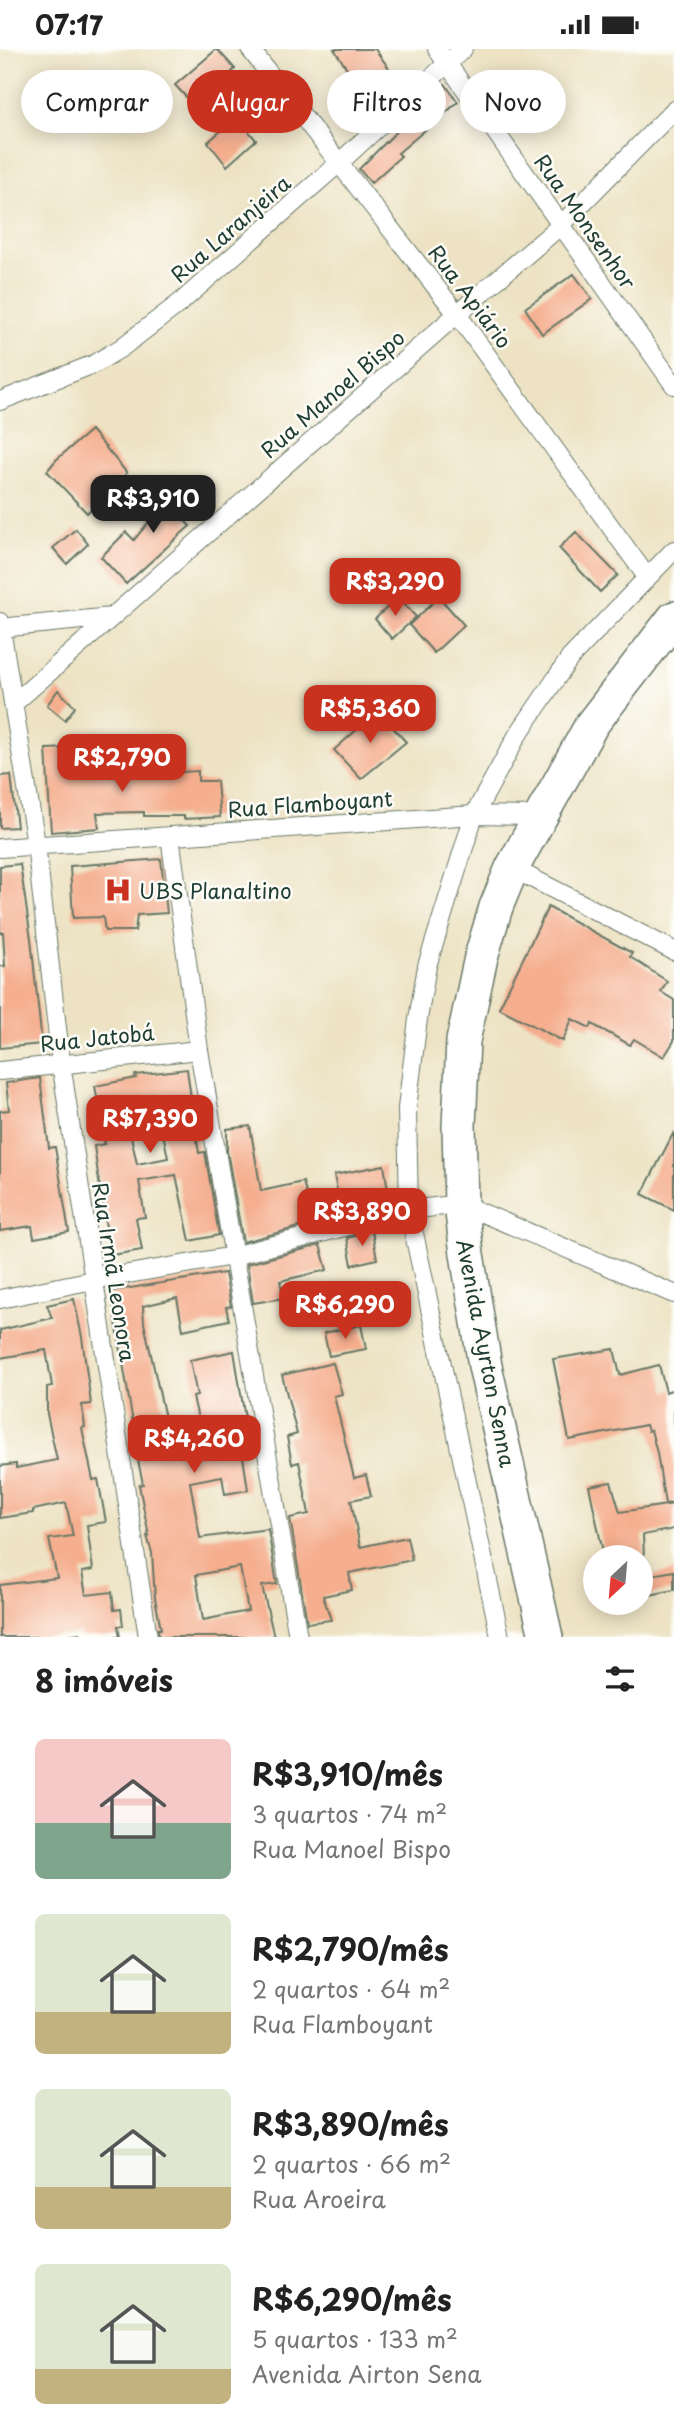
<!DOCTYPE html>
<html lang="pt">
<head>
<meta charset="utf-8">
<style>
  body { margin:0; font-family:"Playpen Sans",sans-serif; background:#f2f2f2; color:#222; height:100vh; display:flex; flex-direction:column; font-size:26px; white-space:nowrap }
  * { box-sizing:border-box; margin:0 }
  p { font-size:23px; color:#767676 }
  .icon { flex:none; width:38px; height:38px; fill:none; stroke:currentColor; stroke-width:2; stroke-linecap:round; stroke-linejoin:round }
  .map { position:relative; height:1588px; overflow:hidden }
  .side { display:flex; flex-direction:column; background:#fff; flex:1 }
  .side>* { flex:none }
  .banner { position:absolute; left:21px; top:21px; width:634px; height:63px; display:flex; gap:14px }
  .needle { width:46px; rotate:206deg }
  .controls { position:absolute; left:583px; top:1496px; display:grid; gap:14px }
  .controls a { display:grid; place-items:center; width:70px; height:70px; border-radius:50%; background:#fff; box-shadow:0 4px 18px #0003; font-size:35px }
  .price { position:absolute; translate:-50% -60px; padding:0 16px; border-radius:14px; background:#c8321e; color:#fff; font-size:23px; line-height:46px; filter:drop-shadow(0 2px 4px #0008) }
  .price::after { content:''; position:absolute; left:50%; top:42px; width:21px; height:16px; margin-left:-10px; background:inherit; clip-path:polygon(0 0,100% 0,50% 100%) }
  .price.selected { background:#222; color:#fff }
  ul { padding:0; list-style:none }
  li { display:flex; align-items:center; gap:21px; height:175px; padding:0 35px }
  li span { display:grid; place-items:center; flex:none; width:196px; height:140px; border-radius:10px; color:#555 }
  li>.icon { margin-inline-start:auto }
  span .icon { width:84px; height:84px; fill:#fffc; stroke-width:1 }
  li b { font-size:30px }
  h2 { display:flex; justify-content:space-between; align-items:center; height:84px; padding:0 35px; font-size:30px }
  .chip { padding:0 24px; border-radius:32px; background:#fff; box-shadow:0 4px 18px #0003; font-size:24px; line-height:63px }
  .chip.selected { background:#c8321e; color:#fff }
  .status { display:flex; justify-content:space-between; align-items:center; height:49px; padding:0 35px; background:#fff; direction:ltr }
  .status svg { height:19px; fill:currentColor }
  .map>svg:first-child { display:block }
  .building { fill:#f5ae8e; fill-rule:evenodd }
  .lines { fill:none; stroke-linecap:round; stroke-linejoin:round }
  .street-casing { stroke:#677766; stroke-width:20 }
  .highway-casing { stroke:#677766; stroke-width:36 }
  .street { stroke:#fff; stroke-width:18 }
  .highway { stroke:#fff; stroke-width:33 }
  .labels { text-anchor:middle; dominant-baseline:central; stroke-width:5; stroke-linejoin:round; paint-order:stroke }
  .street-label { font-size:21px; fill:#1f3d34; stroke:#fdfcf7 }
  .poi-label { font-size:21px; fill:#1f3d34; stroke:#fdfcf7; text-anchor:start }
</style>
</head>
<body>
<div class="status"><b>07:17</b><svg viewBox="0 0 49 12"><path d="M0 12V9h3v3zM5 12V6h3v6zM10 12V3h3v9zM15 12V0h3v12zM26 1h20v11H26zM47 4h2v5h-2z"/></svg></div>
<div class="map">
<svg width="674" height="1588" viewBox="0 0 674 1588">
  <rect width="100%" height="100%" fill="#fdfcf7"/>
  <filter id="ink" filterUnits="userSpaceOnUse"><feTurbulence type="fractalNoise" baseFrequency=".0143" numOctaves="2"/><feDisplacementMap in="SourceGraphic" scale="14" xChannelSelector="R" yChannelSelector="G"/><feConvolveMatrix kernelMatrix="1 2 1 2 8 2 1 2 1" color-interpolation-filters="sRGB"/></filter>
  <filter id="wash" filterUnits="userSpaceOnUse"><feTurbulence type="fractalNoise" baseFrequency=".00686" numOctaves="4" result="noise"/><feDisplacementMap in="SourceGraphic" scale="28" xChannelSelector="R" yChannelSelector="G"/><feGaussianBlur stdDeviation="1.57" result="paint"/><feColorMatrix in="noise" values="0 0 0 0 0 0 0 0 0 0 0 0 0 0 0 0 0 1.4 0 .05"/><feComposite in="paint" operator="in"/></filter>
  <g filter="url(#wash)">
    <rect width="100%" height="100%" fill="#ede3c4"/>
    <g id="blocks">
      <path class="building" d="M217,0L235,20L203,51L196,40L187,49L175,36Z
        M334,0H375L393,25L365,47Z
        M445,35L458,53L398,104L401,107L371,134L359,120L403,76L402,74Z
        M237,68L256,91L227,117L208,93Z
        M574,225L592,250L542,285L525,259Z
        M91,381L127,424L87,464L47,422L56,411Z
        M181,433L203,457L186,473L190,477L126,535L101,508L126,483L134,491L168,450L166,447Z
        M76,480L88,495L67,515L53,499Z
        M576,483L618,526L600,543L559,499Z
        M398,548L416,568L392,590L375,570Z
        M439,548L464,576L434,604L409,576Z
        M58,641L75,658L65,671L47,656Z
        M378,662L406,693L361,730L334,701Z
        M68,699L70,715L81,714V719L119,718V727L198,722V732H217L220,768L184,770V767H144V763L97,764L99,779L51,783L46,700Z
        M11,726L17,778L0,779V727Z
        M161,810L167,864L137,866L135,882H105L103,868L73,869L70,817Z
        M20,815L31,890L42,995L0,999V917H5L3,883L0,884V817Z
        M548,858L632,904L630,908L667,932L661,943L674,951V992L664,1008L634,990L630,996L592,975L590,979L572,970L563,992L499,959Z
        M187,1020L196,1086L199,1104L205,1103L219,1186L190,1192L176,1126L139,1132L145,1168L136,1169L142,1201L112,1206L104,1168L94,1097L105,1095L95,1037L136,1029L135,1026ZM161,1074L168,1109L137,1115L129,1078Z
        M40,1029L49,1099L55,1098L69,1183L34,1189L32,1177L0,1182V1062L9,1061L6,1034Z
        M250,1077L261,1142L303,1133L314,1174L243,1193L227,1102V1080Z
        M674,1083V1161L642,1145Z
        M384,1116L390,1154L342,1167L334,1126Z
        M372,1182L377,1210L352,1216L347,1189Z
        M320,1196L327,1221L280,1232L284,1249L253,1254L247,1215Z
        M225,1224L231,1257L226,1258L229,1271L183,1281L177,1249L143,1257L144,1274L169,1387L201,1382L193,1348L197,1347L190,1311L234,1302L250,1400L242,1401L248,1441L225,1445L222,1427L190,1433L200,1489L268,1480L277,1535L262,1537L274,1588H159L158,1580H161L155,1549L152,1504L147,1487H149L139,1436L143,1435L134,1392H136L111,1242ZM240,1518L248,1562L203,1571L196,1526Z
        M74,1250L82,1288L91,1355L82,1356L85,1378L82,1379L93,1431L98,1430L106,1473L87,1476L93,1521L82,1523L86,1546L112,1543L114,1561L121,1560L123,1577H118L120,1588H81L80,1584L53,1588H0V1536L57,1529L49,1490L73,1487L66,1454L33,1461V1464L0,1469V1417L16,1415V1419L57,1411L47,1365V1338L52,1337L46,1301L0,1309V1281L52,1269L47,1256Z
        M361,1276L366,1300L329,1307L324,1284Z
        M614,1300L620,1326L659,1316L666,1343L674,1340V1454L665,1455L657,1404L651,1381L648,1382L646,1376L569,1391L553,1310Z
        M333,1314L342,1345L334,1347L354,1429L366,1426L371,1447L351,1451L360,1498L407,1488L412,1511L349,1524L352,1541L323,1547L331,1571L307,1574L290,1469L309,1465L299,1413L292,1415L287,1388L297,1385L282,1326Z
        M611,1433L620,1463L674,1455V1480L643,1486L644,1508H604L589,1437Z
        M674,1522V1541L640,1548V1528Z"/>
    </g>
  </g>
  <g filter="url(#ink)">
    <use href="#blocks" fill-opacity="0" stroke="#677766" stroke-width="2"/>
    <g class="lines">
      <defs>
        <path id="street" d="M250,0L457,265L647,528
          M437,0L674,336
          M0,352L94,315L121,299L181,253L339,114L463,0
          M0,573L36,795L61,1014L148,1588
          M0,579L112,568
          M13,655L457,265L560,177L674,61
          M170,787L199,1001L298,1588
          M0,799L474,766L539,767
          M512,819L674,902
          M0,1022L199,1001
          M0,1250L93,1231L233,1207L409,1161L461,1155L674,1245
          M500,1588L409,1161L407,1059L418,970L427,917L474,766L517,687L570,609L674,501"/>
        <path id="highway" d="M546,1588L485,1317L467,1205L461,1155L459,1077L463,992L481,908L496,858L512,819L592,675L674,569"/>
      </defs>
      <use href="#street" class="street-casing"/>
      <use href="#highway" class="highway-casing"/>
      <use href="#street" class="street"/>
      <use href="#highway" class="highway"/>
    </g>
  </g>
  <defs>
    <symbol id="hospital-bare" viewBox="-9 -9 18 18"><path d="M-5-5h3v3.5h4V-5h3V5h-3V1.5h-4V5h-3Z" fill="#c8321e" stroke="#fdfcf7" stroke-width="2.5" paint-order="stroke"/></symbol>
  </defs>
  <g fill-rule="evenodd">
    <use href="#hospital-bare" x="99" y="822" width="38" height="38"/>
  </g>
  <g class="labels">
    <g class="street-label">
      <text transform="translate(586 172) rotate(55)">Rua Monsenhor</text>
      <text transform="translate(230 179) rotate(-41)">Rua Laranjeira</text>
      <text transform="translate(471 247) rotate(53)">Rua Apiário</text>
      <text transform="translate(332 344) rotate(-41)">Rua Manoel Bispo</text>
      <text transform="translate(310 754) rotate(-4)">Rua Flamboyant</text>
      <text transform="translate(97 988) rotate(-6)">Rua Jatobá</text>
      <text transform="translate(115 1223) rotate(81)">Rua Irmã Leonora</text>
      <text transform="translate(487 1304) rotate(79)">Avenida Ayrton Senna</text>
    </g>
    <g class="poi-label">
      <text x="139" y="841">UBS Planaltino</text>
    </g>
  </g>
</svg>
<div class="controls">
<a><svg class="needle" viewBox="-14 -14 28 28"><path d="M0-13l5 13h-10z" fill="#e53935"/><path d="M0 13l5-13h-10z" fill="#767676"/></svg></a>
</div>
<b class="price selected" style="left:153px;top:486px">R$3,910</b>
<b class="price" style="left:395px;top:569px">R$3,290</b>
<b class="price" style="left:370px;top:696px">R$5,360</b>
<b class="price" style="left:122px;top:745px">R$2,790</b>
<b class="price" style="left:150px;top:1106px">R$7,390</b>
<b class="price" style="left:362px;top:1199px">R$3,890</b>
<b class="price" style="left:345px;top:1292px">R$6,290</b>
<b class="price" style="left:194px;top:1426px">R$4,260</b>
<div class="banner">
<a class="chip">Comprar</a>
<a class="chip selected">Alugar</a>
<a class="chip">Filtros</a>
<a class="chip">Novo</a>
</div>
</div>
<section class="side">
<h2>8 imóveis<svg class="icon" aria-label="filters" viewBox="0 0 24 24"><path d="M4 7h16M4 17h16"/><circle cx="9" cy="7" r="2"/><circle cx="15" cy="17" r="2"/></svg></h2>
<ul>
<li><span style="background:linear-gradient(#f6c9c9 60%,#7fa58c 0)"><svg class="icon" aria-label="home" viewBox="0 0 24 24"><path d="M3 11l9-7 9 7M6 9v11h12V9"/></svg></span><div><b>R$3,910/mês</b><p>3 quartos · 74 m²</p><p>Rua Manoel Bispo</p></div></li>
<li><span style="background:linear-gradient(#dfe7d0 70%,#c2b280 0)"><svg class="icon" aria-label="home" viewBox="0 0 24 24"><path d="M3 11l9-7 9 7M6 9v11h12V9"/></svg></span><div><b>R$2,790/mês</b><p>2 quartos · 64 m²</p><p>Rua Flamboyant</p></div></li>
<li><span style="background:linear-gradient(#dfe7d0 70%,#c2b280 0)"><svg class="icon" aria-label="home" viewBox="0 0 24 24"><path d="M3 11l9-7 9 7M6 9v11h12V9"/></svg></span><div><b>R$3,890/mês</b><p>2 quartos · 66 m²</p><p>Rua Aroeira</p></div></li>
<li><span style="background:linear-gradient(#dfe7d0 75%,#c2b280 0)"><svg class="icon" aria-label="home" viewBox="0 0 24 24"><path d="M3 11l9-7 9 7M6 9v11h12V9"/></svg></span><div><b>R$6,290/mês</b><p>5 quartos · 133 m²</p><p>Avenida Airton Sena</p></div></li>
</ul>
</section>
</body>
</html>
